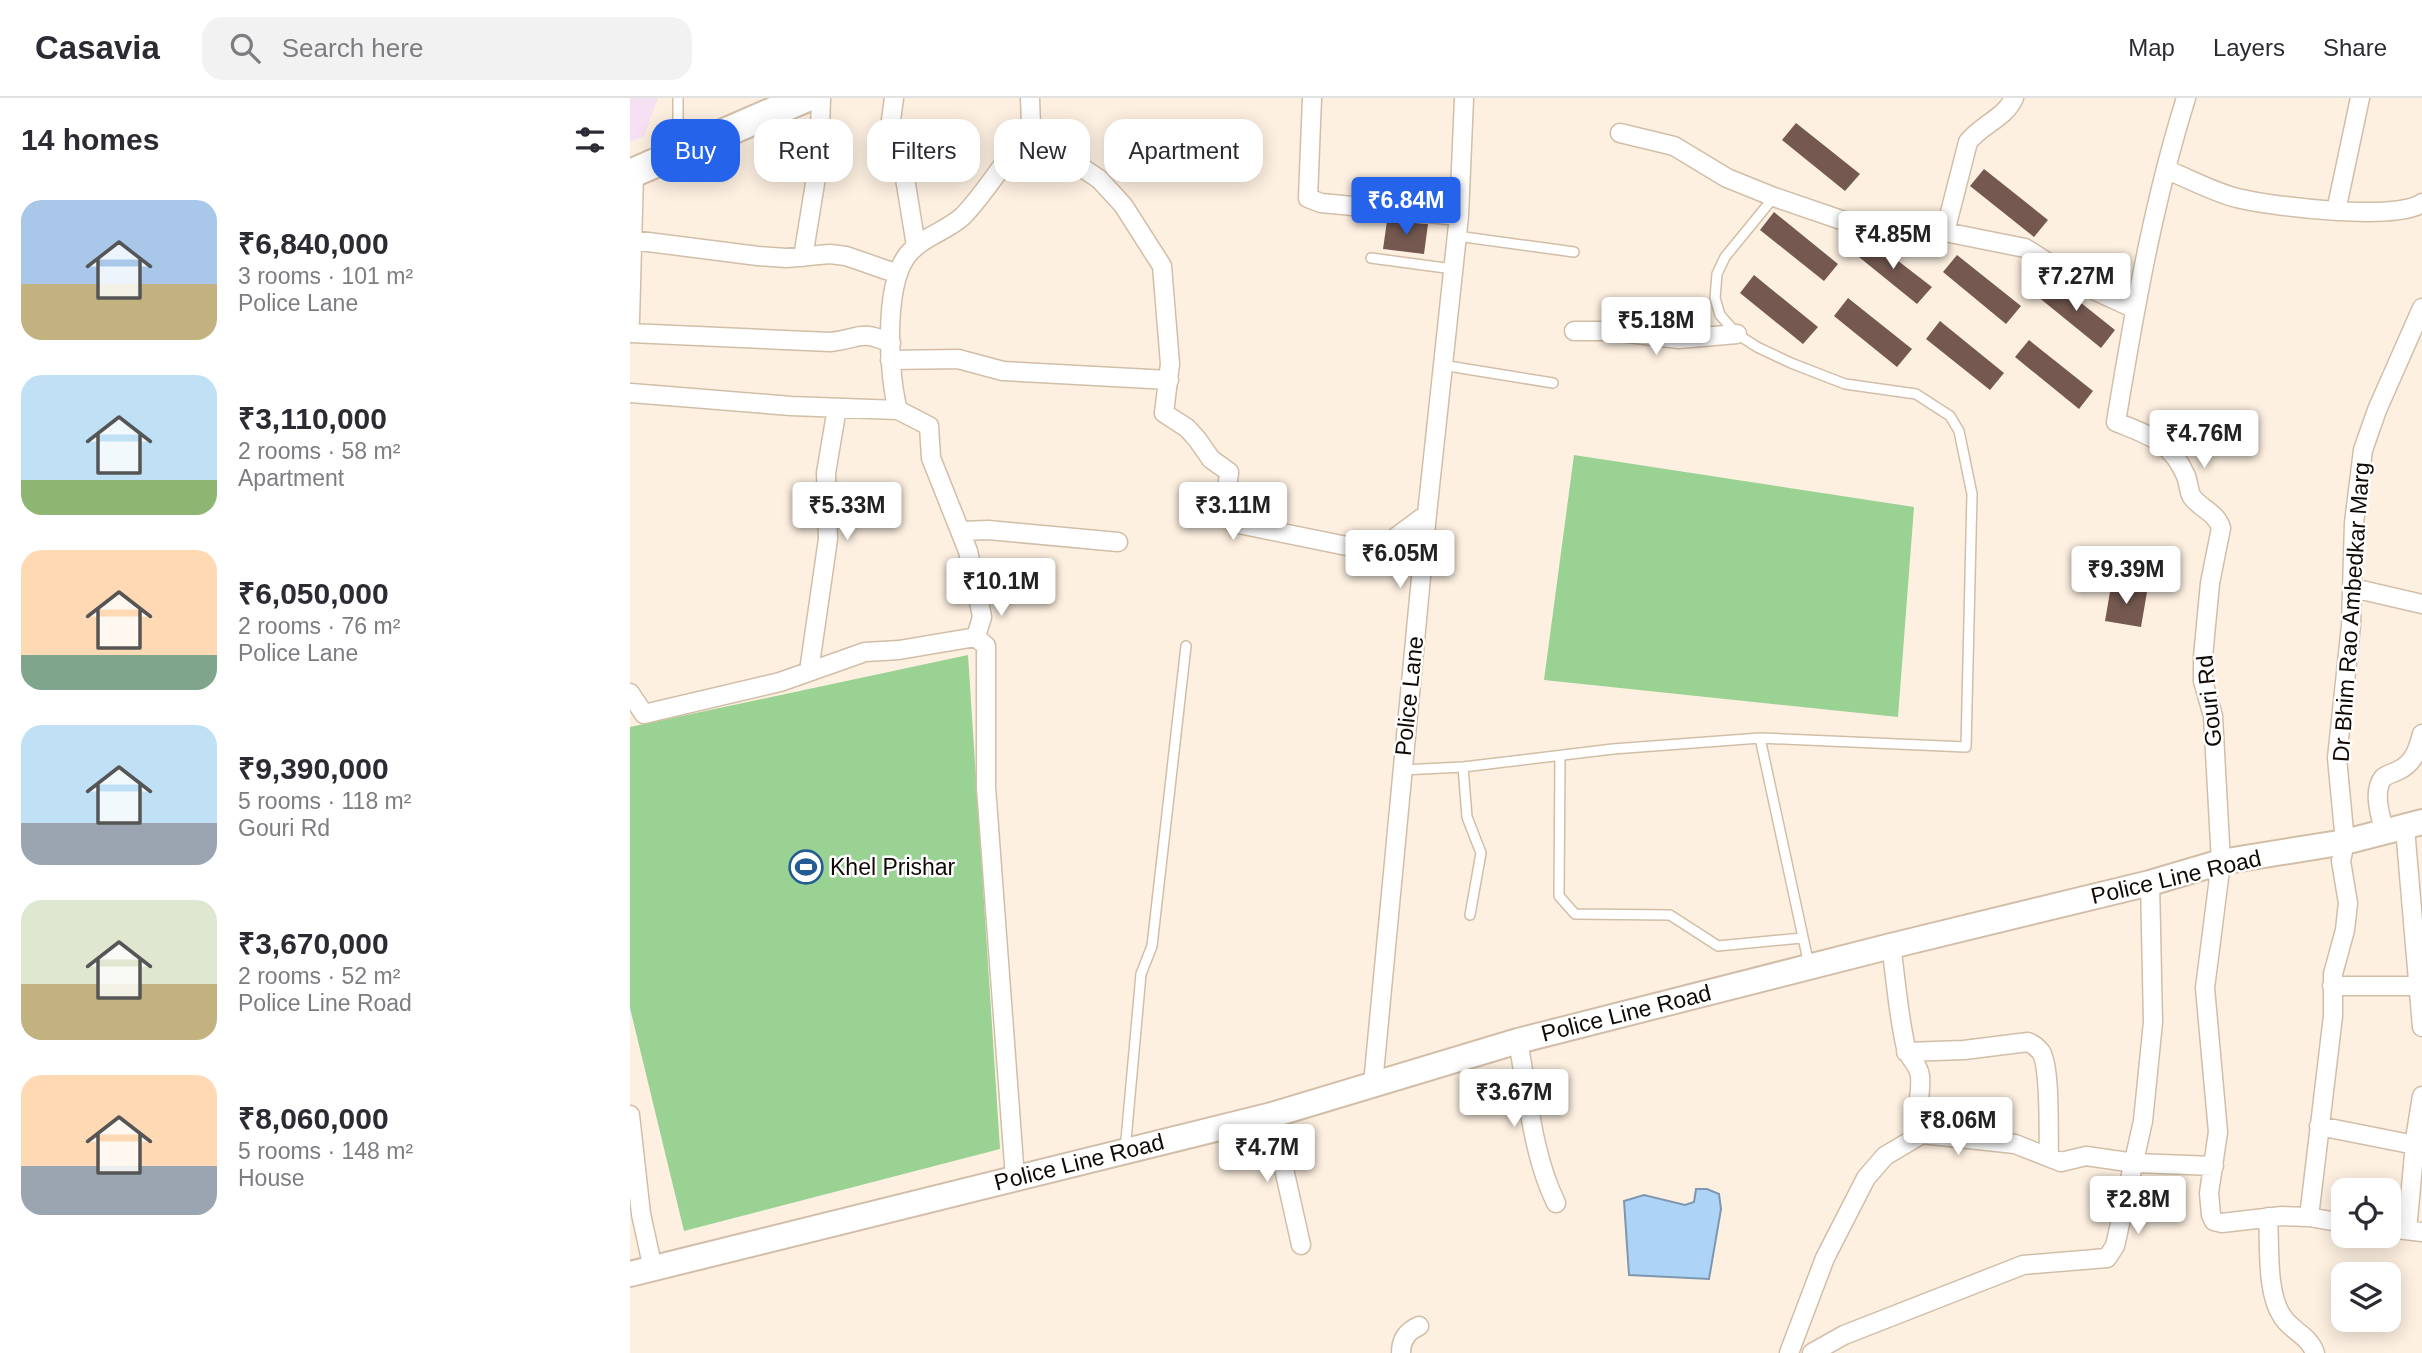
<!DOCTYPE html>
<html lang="en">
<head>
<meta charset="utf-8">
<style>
  body { margin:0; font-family:Arial,sans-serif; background:#f2f2f3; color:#2b2b33; height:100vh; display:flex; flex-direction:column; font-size:26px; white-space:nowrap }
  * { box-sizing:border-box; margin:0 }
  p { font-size:23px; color:#7c7c81 }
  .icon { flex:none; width:38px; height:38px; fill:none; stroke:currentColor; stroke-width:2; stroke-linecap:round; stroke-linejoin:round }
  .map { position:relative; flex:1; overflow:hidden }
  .sheet { display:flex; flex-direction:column; background:#fff; width:630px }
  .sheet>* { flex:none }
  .guide { position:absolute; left:21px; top:21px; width:665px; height:63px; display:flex; gap:14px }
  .tools { position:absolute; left:1701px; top:1080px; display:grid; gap:14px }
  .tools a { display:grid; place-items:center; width:70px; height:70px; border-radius:14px; background:#fff; box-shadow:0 4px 18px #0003; font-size:35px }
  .price { position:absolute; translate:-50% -60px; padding:0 16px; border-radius:7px; background:#fff; color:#222; font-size:23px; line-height:46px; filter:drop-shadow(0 2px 4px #0008) }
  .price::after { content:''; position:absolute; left:50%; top:42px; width:21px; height:16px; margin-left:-10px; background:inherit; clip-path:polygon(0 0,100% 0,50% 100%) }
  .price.on { background:#2563eb; color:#fff }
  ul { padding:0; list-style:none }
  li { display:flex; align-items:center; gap:21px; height:175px; padding:0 21px }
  li span { display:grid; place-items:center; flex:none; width:196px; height:140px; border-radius:21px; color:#555 }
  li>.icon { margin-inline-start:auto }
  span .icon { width:84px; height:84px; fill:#fffc; stroke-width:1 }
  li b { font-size:30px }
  h2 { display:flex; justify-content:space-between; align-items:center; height:84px; padding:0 21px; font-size:30px }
  .chip { padding:0 24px; border-radius:21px; background:#fff; box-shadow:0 4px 18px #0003; font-size:24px; line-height:63px }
  .chip.on { background:#2563eb; color:#fff }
  header { display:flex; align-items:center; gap:42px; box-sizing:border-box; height:98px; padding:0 35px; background:#fff; border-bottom:2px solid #e1e1e2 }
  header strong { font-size:33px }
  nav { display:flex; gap:38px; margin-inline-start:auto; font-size:24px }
  .search { width:490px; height:63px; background:#f2f2f3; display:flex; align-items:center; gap:18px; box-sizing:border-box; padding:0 24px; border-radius:21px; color:#7c7c81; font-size:26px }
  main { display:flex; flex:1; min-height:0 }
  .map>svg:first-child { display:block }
  .education { fill:#f5e1f1 }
  .green { fill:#99d293 }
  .water { fill:#add3f7; stroke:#7e97ae; stroke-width:2 }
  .building { fill:#755951 }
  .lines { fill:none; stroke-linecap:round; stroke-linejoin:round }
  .lane-casing { stroke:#d2bea7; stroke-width:12 }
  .street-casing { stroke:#d2bea7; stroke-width:21 }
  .secondary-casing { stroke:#d2bea7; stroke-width:28 }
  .primary-casing { stroke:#d2bea7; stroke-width:32 }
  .lane { stroke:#fff; stroke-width:9 }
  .street { stroke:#fff; stroke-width:18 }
  .secondary { stroke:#fff; stroke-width:24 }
  .primary { stroke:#fff; stroke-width:28 }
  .labels { text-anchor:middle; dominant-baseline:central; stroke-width:5; stroke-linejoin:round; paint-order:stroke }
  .street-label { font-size:23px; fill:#110a04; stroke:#fff }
  .poi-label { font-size:23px; fill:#110a04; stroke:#fff; text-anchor:start }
</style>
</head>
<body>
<header>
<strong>Casavia</strong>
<div class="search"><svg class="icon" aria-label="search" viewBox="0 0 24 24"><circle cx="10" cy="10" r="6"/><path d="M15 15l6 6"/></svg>Search here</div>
<nav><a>Map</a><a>Layers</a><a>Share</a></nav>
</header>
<main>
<section class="sheet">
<h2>14 homes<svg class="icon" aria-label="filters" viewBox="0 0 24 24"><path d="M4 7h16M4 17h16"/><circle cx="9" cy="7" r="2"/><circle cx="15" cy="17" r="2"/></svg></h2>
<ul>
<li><span style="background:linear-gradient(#a9c7e8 60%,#c2b280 0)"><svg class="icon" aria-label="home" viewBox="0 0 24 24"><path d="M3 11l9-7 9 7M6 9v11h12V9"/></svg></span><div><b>₹6,840,000</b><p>3 rooms · 101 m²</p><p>Police Lane</p></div></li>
<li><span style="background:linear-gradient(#bfe0f5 75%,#8fb573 0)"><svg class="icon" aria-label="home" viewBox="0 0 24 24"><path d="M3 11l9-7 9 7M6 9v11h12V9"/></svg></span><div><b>₹3,110,000</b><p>2 rooms · 58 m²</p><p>Apartment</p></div></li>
<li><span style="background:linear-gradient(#ffd9b3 75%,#7fa58c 0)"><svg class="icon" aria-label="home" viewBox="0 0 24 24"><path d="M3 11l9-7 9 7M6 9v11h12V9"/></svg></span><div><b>₹6,050,000</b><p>2 rooms · 76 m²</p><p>Police Lane</p></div></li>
<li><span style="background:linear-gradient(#bfe0f5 70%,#9aa5b1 0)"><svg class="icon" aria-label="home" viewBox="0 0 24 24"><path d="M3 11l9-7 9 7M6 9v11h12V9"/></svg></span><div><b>₹9,390,000</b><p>5 rooms · 118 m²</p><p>Gouri Rd</p></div></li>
<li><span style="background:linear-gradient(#dfe7d0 60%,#c2b280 0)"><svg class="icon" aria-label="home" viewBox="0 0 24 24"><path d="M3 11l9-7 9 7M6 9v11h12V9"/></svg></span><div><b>₹3,670,000</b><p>2 rooms · 52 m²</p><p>Police Line Road</p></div></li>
<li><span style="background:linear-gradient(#ffd9b3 65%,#9aa5b1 0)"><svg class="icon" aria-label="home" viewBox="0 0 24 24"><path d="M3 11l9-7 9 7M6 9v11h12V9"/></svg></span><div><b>₹8,060,000</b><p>5 rooms · 148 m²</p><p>House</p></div></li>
</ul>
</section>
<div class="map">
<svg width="1792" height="1255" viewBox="0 0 1792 1255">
  <rect width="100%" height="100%" fill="#fdf0e1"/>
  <path class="education" d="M0,0H28L14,38L0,44Z"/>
  <path class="green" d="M944,357L1284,409L1268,619L914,582Z
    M338,557L370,1051L54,1133L0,910V629Z"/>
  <path class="water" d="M1066,1091H1077L1089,1096L1091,1111L1079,1181L999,1177L994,1103L1014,1097L1055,1107L1064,1104Z"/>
  <path class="building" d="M1166,25L1230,76L1215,93L1152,42Z
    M1354,71L1418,122L1404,139L1340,88Z
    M1144,114L1208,166L1194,183L1130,132Z
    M757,123L798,126L794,156L753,151Z
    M1237,139L1302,189L1287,206L1224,155Z
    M1327,157L1391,208L1376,226L1313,174Z
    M1124,177L1188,229L1173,246L1110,195Z
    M1421,181L1485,232L1471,250L1407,198Z
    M1218,200L1282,251L1267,269L1204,218Z
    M1310,223L1374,275L1360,292L1296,241Z
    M1399,242L1463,293L1449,311L1385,259Z
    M1481,488L1517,494L1511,529L1475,523Z"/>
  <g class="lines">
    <defs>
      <path id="lane" d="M48,51V0
        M827,138L944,154
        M741,160L823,171
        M812,267L923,285
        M1130,640L1179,867
        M930,658L929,798L945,816L1040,817L1088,848L1172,840
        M833,669L837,719L851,755L840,817
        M772,672L833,669L983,651L1130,640L1336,649L1342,396L1329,333L1320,318L1286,296L1215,286L1161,265L1127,249L1107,236L1090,217L1085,200L1087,176L1095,159L1144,99
        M495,1053L511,876L522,848L556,548"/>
      <path id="street" d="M264,0L260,29L274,74L286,148
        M400,0L401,28L415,54L448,67L469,81L493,107L532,168L540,266L534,315L557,330L567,341L581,361L599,374L595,409L604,425L746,454L797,416
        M682,0L678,100L691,105L829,118
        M1556,0C1523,105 1504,215 1486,324C1518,337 1541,343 1556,378C1559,385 1558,392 1562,399C1571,411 1586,414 1591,430L1580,485L1573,559V583L1583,618L1591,764L1575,890L1588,1034L1579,1095L1581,1117L1584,1123L1592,1125L1652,1118L1679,1119L1713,1125
        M990,35L1044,48L1097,80L1144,99L1223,126L1315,134L1395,150L1455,188L1505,211
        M1537,72C1560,81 1583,94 1607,100C1639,108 1766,124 1792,105
        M1706,113L1730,0
        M1315,134L1338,44C1351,27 1375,20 1384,0
        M2,142L128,158L156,160L200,156L216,158L268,176
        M173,159L189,61L191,0
        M0,223L4,74
        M944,233H981L1049,241L1107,236
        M0,235L200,244C231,241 227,231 261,245
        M260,262L328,261L373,273L539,282
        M1,295L161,308L268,312
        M331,433L358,432L488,444
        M1723,490L1792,506
        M179,573L198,441L196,375L207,310
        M0,595L14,616L150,584L235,554L269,552L346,539
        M1775,730L1792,929
        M1755,735C1751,720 1742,694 1753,680C1757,676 1764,675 1769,672C1784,665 1788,651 1792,636
        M1261,848C1266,881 1268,916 1276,950C1278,960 1288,964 1290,978C1292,998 1283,1016 1292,1036L1385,1046L1431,1064L1456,1058L1505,1065L1584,1068
        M1702,888H1792
        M888,943C898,996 902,1056 926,1105
        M1276,954L1334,952L1398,944C1403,946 1407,949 1411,954C1421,970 1418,1037 1419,1059
        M743,986L797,416L829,118L834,0
        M0,1017L11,1116L23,1171
        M642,1017L671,1147
        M1689,1028L1785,1047
        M385,1080L356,689V548L346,539L352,519L347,493L338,453L301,360L299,328L268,312C258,276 254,191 276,159C290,139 316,134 333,118C359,91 378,57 401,28
        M1638,1119C1640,1147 1636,1194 1652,1218C1661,1233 1679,1237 1685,1255
        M1679,1119L1703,918V876L1715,832L1718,805L1711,763L1715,744L1707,660L1721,527L1724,425L1733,352L1747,312L1792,210
        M1759,1130L1792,1134
        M1777,1132L1786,1035L1792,998
        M771,1255C771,1242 777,1233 789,1228
        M1159,1255L1195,1160L1236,1080L1255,1058L1292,1036
        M1182,1255L1214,1237L1393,1167L1477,1160L1485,1148L1513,1023L1523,924L1520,785"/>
      <path id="secondary" d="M0,1176L642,1017L888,943L1261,848L1520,785L1591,764L1715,744L1792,724"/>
      <path id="primary" d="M0,76L175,0"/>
    </defs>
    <use href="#lane" class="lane-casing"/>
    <use href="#street" class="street-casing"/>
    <use href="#secondary" class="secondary-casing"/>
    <use href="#primary" class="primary-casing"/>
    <use href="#lane" class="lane"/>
    <use href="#street" class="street"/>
    <use href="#secondary" class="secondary"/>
    <use href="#primary" class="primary"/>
  </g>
  <defs>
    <symbol id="stadium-ring" viewBox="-11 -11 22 22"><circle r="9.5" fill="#fff" stroke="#245b93" stroke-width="1.5"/><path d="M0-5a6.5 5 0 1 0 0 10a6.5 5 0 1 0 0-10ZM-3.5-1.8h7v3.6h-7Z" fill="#245b93"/></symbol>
  </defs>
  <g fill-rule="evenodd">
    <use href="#stadium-ring" x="157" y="750" width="38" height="38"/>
  </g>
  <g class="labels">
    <g class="street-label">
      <text transform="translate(1721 514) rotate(-86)">Dr Bhim Rao Ambedkar Marg</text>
      <text transform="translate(779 598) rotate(-84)">Police Lane</text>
      <text transform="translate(1579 603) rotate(-96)">Gouri Rd</text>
      <text transform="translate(1546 779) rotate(-13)">Police Line Road</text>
      <text transform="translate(996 915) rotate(-14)">Police Line Road</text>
      <text transform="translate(449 1064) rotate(-14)">Police Line Road</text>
    </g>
    <g class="poi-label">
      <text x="200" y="769">Khel Prishar</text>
    </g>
  </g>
</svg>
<div class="tools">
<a><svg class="icon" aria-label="locate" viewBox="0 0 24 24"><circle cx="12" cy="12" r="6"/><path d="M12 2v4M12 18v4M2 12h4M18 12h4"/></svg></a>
<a><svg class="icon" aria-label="layers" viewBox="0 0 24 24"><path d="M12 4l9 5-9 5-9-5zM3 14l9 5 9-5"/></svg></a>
</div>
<b class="price on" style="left:776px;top:139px">₹6.84M</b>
<b class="price" style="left:1263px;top:173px">₹4.85M</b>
<b class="price" style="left:1446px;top:215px">₹7.27M</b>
<b class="price" style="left:1026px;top:259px">₹5.18M</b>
<b class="price" style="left:1574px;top:372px">₹4.76M</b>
<b class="price" style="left:217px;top:444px">₹5.33M</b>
<b class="price" style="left:603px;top:444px">₹3.11M</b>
<b class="price" style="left:770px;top:492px">₹6.05M</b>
<b class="price" style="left:1496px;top:508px">₹9.39M</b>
<b class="price" style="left:371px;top:520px">₹10.1M</b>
<b class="price" style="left:884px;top:1031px">₹3.67M</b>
<b class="price" style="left:1328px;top:1059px">₹8.06M</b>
<b class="price" style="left:637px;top:1086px">₹4.7M</b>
<b class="price" style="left:1508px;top:1138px">₹2.8M</b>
<div class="guide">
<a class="chip on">Buy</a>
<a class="chip">Rent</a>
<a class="chip">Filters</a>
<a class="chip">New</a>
<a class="chip">Apartment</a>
</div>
</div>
</main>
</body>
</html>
